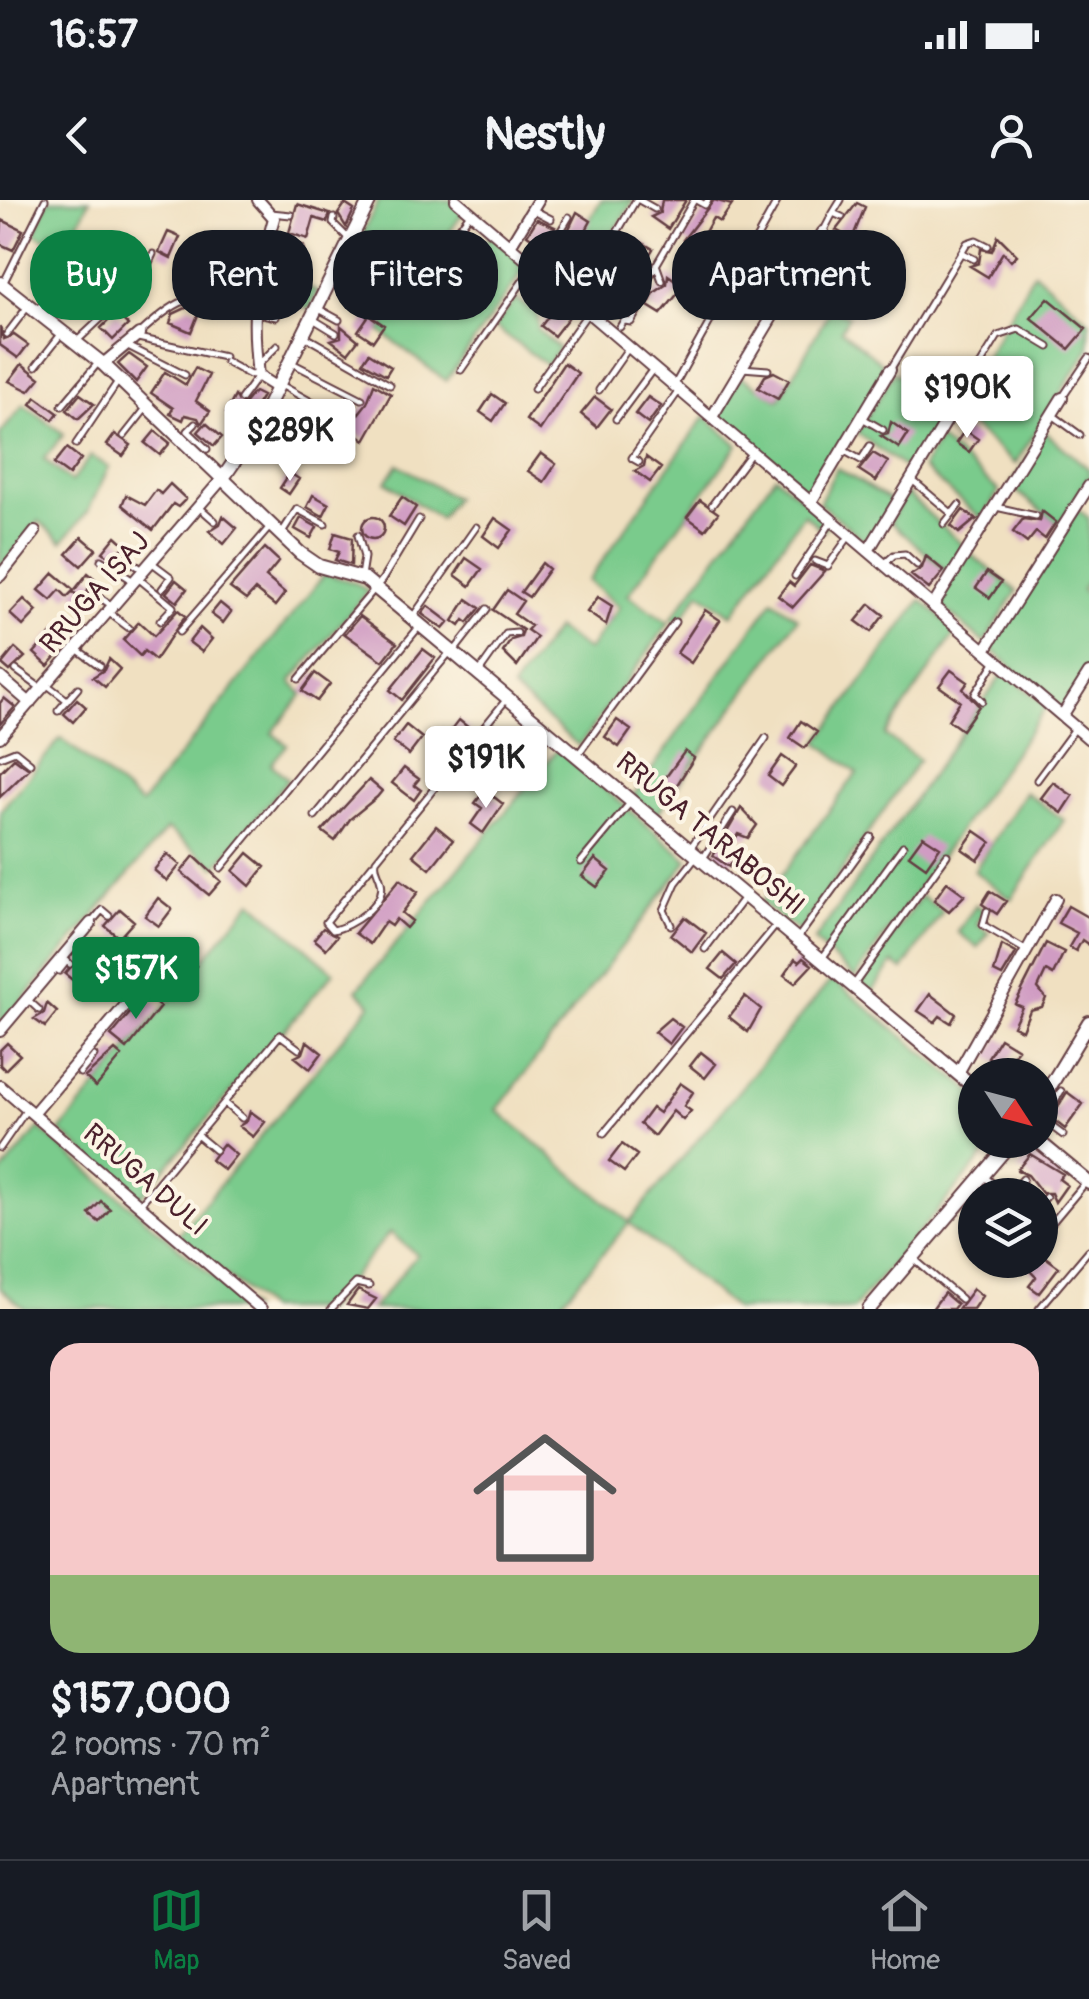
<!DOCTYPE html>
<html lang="en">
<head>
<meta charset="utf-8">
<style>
  body { margin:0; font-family:Pangolin,sans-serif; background:#242831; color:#f1f3f6; height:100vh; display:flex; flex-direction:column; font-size:38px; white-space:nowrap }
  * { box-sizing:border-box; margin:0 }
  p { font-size:32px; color:#9ea1a6 }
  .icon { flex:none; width:55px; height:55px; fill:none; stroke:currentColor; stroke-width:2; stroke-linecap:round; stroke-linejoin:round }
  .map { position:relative; height:1109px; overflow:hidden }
  .drawer { display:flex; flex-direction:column; background:#171b24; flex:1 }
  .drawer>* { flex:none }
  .banner { position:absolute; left:30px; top:30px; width:1030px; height:90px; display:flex; gap:20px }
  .needle { width:65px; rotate:126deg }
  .tools { position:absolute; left:958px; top:858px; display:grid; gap:20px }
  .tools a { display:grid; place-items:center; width:100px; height:100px; border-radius:50%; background:#171b24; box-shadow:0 2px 8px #0004; font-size:50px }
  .price { position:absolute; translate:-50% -85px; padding:0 22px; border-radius:10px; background:#fff; color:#222; font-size:32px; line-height:65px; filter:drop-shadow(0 2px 5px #0008) }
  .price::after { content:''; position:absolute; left:50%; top:60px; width:30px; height:22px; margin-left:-15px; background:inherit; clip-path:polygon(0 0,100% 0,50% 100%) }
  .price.on { background:#0b8043; color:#fff }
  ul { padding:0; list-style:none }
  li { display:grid; align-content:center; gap:20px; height:530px; padding:0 50px }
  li+li { border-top:2px solid #363941 }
  li span { display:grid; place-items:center; height:310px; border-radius:30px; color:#555 }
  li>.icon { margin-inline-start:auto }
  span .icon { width:180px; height:180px; fill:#fffc; stroke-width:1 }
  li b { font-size:42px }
  .tag { padding:0 35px; border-radius:40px; background:#171b24; box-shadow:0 2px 8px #0004; font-size:35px; line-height:90px }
  .tag.on { background:#0b8043; color:#fff }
  .status { display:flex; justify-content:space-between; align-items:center; height:70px; padding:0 50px; background:#171b24; direction:ltr }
  .status svg { height:28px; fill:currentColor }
  header { display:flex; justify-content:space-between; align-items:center; height:130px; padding:0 50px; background:#171b24; font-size:45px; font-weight:700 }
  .tab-bar { display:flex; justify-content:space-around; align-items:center; height:140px; border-top:2px solid #363941; background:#171b24; font-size:28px; color:#9ea1a6 }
  .tab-bar a { display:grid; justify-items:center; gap:5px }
  .tab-bar .on { color:#0b8043 }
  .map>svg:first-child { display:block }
  .green { fill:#7acb8c; stroke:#62755c; stroke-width:2.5 }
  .building { fill:#d09cc3 }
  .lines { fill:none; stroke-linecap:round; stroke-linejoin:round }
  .service-casing { stroke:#633c42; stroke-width:9 }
  .minor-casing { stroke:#633c42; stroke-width:14 }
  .tertiary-casing { stroke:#633c42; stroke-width:16 }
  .service { stroke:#fff; stroke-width:5 }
  .minor { stroke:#fff; stroke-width:10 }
  .tertiary { stroke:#fff; stroke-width:12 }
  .labels { text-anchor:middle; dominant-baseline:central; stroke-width:8; stroke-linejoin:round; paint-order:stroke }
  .street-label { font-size:28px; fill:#4a1f2b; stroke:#fcf5e5 }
</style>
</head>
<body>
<div class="status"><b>16:57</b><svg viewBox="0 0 49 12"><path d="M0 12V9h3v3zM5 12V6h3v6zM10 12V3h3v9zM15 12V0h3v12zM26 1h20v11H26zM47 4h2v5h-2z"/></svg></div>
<header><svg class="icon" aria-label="back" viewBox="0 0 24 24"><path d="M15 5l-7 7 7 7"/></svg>Nestly<svg class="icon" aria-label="person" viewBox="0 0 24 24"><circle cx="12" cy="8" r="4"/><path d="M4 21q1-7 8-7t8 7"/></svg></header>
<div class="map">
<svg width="1089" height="1109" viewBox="0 0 1089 1109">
  <rect width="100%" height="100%" fill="#fcf5e5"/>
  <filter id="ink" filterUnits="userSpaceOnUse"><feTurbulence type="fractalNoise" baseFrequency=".01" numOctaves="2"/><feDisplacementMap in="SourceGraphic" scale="20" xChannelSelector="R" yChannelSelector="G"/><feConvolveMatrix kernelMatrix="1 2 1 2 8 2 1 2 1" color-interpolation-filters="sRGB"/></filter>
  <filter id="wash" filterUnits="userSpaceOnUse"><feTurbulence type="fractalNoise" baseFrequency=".0048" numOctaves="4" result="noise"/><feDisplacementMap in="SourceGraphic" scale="40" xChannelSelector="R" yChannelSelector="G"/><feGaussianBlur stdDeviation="2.25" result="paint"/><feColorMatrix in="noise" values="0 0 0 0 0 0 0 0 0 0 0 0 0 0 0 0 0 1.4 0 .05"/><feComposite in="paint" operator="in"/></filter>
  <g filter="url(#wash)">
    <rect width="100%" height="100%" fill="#f0e0c1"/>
    <path class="green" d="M48,0H90L73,34V45L51,32L47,40L35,33Z
      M379,0H450L464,12L444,40L470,64L491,34L528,64L446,181L380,131L385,123L356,100L352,104L345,101L353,86L341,75Z
      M601,0H634L575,94L556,78Z
      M1034,72L1089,121V149L1015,264L955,212Z
      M285,77L318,92L310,109L276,100Z
      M516,99L538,114V130L559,148L547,165L494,127Z
      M831,108L849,116L841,130L888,168L812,292L804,291L718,216L740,176L779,200Z
      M894,172L947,212L910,272L857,233Z
      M24,205L64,234L44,259L71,282L91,256L109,267L88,311L62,342L39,321L0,369V234Z
      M705,216L738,245L628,395L669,423L579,546L512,489L556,429L588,450L619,407L588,381Z
      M1044,231L1089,269V277L1059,325L1010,286Z
      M939,239L999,291L982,319L922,268Z
      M398,264L454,298L440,319L386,282Z
      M837,268L893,302L870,340L865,341L819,303Z
      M775,276L829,321L823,331L804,314L732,415L700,392L679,423L671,419Z
      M906,293L965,347L949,373L890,322Z
      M1077,309L1089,318V378L1082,390L1089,397V468L1062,511L990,448Z
      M969,353L1017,391L984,443L938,403Z
      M325,374L354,382L368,391L291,482L303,494L272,533L287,545L271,564L288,579L216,667L167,629L0,827V611L61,538L141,604Z
      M773,400L798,418L656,616L632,597Z
      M921,400L957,431L885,535L919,560L799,732L761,703L857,573L818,542Z
      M1004,472L1047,506L855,778L814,741Z
      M558,549L688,660L497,910L629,1022L832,779L975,894V940H998L853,1109H735L629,1023L555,1109H372L417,1055L390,1032L326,1109H267L178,1035L371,804L357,790Z
      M1025,592L1064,620L1011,699L974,671Z
      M921,696L943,711L903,770L893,763L872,792L859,782Z
      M252,701L334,772L139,999L60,931Z
      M976,705L984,711L977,724L989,733L978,748L958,732Z
      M39,928L251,1109H25L0,1088V975Z"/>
    <g id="blocks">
      <path class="building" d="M662,0H686L668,29L651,17L660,13Z
        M714,0L732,5L720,22L713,18L696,48L683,40Z
        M857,3L865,7L852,39L836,30Z
        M297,4L330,14L327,22L314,18L308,39L289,33Z
        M345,4L354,10L346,27L338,14Z
        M577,12L591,21L580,41L567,33Z
        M537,19L555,27L543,46L527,35Z
        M2,20L23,30L13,50L0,44Z
        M465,30L484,44L471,61L451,46Z
        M53,32L66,40L54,59L41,50Z
        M168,32L180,37L171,58L159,52Z
        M998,36L1017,55L1011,61L1003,52L988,77L970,66L979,63L981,49L992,51Z
        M638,40L653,49L642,67L627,58Z
        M387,50L403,60L398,76L394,73L390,79L375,69L384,63Z
        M103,53L123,62L103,103L84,93Z
        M282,58L298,64L299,70L295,81L286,78L280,93L275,91L274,77Z
        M616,71L629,79L617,97L605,88L615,83Z
        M668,75L684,86L661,114L648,106L654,93L667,84Z
        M826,82L837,89L827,105L815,98L822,95Z
        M62,93L73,100L61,117L47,108Z
        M1048,98L1086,129L1069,149L1031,118Z
        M190,106L200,110L191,132L170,123L173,114Z
        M555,108L568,118L554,136L541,126Z
        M116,113L128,125L113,140L101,128Z
        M369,115L384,125L373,141L358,131Z
        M0,126L4,139L14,135L28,145L18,158L0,145Z
        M341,126L358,140L348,153L331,140L341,137Z
        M369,153L391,167L386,175L363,162Z
        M129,154L147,167L136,182L118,164Z
        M564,163L578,173L540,230L526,220Z
        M22,164L40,178L29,191L9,181Z
        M195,168L209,175L196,201L210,211L201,224L198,218L185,215L183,220L170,214L173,208L151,193L165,172L186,185Z
        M774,172L789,180L778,199L758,188L765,176Z
        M374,184L391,194L365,240L348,227L367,203Z
        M254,192L262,196L245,224L226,213L235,196L243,205Z
        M80,194L94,204L78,219L67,210Z
        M492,194L505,203L493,221L480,212Z
        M36,197L58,213L53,220L31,204Z
        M595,197L611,209L597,227L581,214Z
        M648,197L661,206L648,224L635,214Z
        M311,209L327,218L312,254L304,249L301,255L275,240L271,246L261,241L273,219L302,231Z
        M891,222L908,234L899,248L881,236L888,234Z
        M206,223L222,237L214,246L198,232Z
        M965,230L978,239L969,252L956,243Z
        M155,231L170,243L160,255L145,243Z
        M115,234L131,245L123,256L107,245Z
        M67,248L81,259L69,275L54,264Z
        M541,253L556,264L544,282L528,271Z
        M873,253L888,262L876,281L859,270Z
        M646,257L661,268L650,282L635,271L644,266Z
        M290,273L299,279L289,294L280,288Z
        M170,284L186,299L178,307L173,304L153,330L122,305L126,295L145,305L156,290L161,294Z
        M313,295L329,304L323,316L307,307Z
        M402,297L416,307L404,326L389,316Z
        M700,300L718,313L705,330L687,317Z
        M963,310L976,319L959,333L951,326Z
        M1042,311L1056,322L1045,339L1036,332L1027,343L1013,332L1023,319L1040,321Z
        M223,316L237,328L224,344L209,331L220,324Z
        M362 328a11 11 0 1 1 22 0a11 11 0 1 1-22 0Z
        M301,318L317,327L311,338L295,329Z
        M495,318L512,330L499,348L483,336Z
        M335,333L352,338L351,365L335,360L339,352L330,349Z
        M116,336L127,346L118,351L115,361L103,352Z
        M82,337L96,349L81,366L67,354Z
        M265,348L279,361L266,377L285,393L275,406L255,390L246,400L230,388Z
        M926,356L944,371L929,389L911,375L922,368Z
        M466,358L482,369L470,386L455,375Z
        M542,363L549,369L529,397L521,392Z
        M810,365L825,371L793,407L778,396L789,382L794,386Z
        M987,372L1001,382L990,398L976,388Z
        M54,373L74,390L67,397L60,390L51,400L39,390Z
        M88,373L100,383L88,389L85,401L73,392Z
        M176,380L187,389L177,402L166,393Z
        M507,390L523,401L514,414L531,426L527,430L537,437L517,466L503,452L511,440L521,437L523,430L493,410Z
        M598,397L612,406L606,425L587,412Z
        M24,399L37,411L23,426L10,414Z
        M467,399L480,408L468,423L464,420L460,426L453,421Z
        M220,403L231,412L223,423L211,414Z
        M870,404L884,415L871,432L856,421Z
        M428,406L449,422L443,429L422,414Z
        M178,410L185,416L155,460L144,451L140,456L123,440L139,422L154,436Z
        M705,410L720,420L691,463L677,453Z
        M360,416L397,443L383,461L345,434Z
        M200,428L212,439L202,452L189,442Z
        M52,433L66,446L48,466L34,453Z
        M15,448L25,457L10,471L2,464Z
        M423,449L435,458L402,500L390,490Z
        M109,459L120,469L105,487L93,477L104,470Z
        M951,470L968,482L963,489L979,506L962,530L948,520L960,501L939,486Z
        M315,473L330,484L317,501L302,491Z
        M4,498L15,507L0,524V503Z
        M77,499L86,507L73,522L64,514Z
        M459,520L470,529L457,546L446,537Z
        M617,520L631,530L619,547L605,537Z
        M801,521L817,532L805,548L790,538Z
        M406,525L422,538L409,555L393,542Z
        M685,551L694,558L670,596L658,588Z
        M782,556L796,566L781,586L768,576Z
        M14,558L29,569L0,597V572Z
        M404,568L419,579L414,585L421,590L414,600L392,583Z
        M369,580L382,591L377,597L350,619L335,641L322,631Z
        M1053,582L1073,596L1062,613L1041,598Z
        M485,590L503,604L483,633L471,624L482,608L475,603Z
        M741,608L757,625L748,638L738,634L729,649L737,655L729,667L713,656Z
        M436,626L453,640L430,669L413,655Z
        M975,631L991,642L978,660L962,649Z
        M923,636L940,647L926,667L909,655Z
        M248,653L265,667L250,686L233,671Z
        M167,654L180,665L167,681L154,670Z
        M194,656L221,681L209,695L181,672Z
        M595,659L610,671L597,687L582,676Z
        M400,679L418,692L402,713L412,721L406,728L396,719L391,726L385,722L370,744L355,733Z
        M947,682L965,695L949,711L934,700Z
        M990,691L1006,701L997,714L982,704Z
        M158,698L172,709L159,726L145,716Z
        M1068,706L1089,718V745L1082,740L1076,751L1069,747L1077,733L1058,723Z
        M120,709L134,721L119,738L105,726Z
        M685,717L706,733L692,752L671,735Z
        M323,728L337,736L326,749L314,739Z
        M1046,743L1064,752L1053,775L1046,771L1038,788L1046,798L1042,807L1030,810L1022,830L1013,826L1022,807L1015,804Z
        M1002,745L1016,753L1002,776L994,772Z
        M176,750L196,766L182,784L164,765Z
        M723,753L736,764L723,779L710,769Z
        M79,757L94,769L80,786L65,774Z
        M803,758L812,765L795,783L784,775L795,759L799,762Z
        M930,794L956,814L951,823L940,816L935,822L918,811Z
        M145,795L160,807L127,849L111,836Z
        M745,796L761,809L748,832L729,817Z
        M47,803L57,812L45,827L34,819L44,813Z
        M670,818L682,827L669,844L654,832Z
        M1000,838L1018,849L1003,866L988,857Z
        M307,841L322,853L310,869L295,857L303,853Z
        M7,843L20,855L5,870L0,865V850Z
        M115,850L122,856L96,887L85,877Z
        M701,852L716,864L705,878L690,866Z
        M680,883L693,892L684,906L691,911L683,920L673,911L654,936L640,924L652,908L659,913Z
        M1067,892L1083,904L1065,929L1051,918Z
        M250,911L265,922L253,937L239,926L247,921Z
        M223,944L236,955L224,970L211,960Z
        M622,944L637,955L624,972L609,961Z
        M1030,954L1063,974L1059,979L1067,985L1055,1002L1051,993H1042L1028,975L1017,970Z
        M101,1001L110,1009L99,1022L89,1014Z
        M1041,1054L1059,1067L1039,1093L1029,1086L1036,1077L1029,1070Z
        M973,1089L982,1096L973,1109H958Z
        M358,1090L376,1099L368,1109L347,1105Z
        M944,1093L957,1104L953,1109H932Z"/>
    </g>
  </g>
  <g filter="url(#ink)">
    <use href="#blocks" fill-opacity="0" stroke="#633c42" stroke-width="2.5"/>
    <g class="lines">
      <defs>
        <path id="service" d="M639,0L655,9
          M696,0L705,5L708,0
          M532,9L551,19
          M271,13L291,15
          M833,13L841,0
          M334,18L333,23L349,39
          M823,32L833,13L842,17
          M270,38L301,48
          M615,38L630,47
          M450,40L469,15
          M352,43L379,59
          M962,53L974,59
          M656,64L662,81
          M538,69L569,17
          M595,70L610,79
          M795,79L817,91
          M261,80L271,82L268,94
          M4,82L45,0
          M577,101L636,0
          M319,109L339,120
          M37,110L56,88L79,81L94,58
          M254,112L276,117
          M313,119L336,133
          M625,121L631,122L644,100
          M620,127L694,0
          M7,134L26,109
          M139,134C186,92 192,93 252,102
          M306,137L390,185
          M138,138L224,157
          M77,141L140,82L153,54
          M126,145L185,175
          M226,162L250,175L257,174
          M290,162L362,199
          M258,165L277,146
          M36,166L62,133
          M742,168L768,170
          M461,170L533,66
          M890,170L967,43L976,40L988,46
          M281,185L331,213L350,210
          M674,186L778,0
          M534,189L587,114
          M599,190L629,147
          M1062,198L1089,158
          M241,199L257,177
          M62,206L98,163
          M954,208L998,136L1019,129L1049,147
          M270,210L298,226
          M1054,216L1080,235
          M616,219L653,169
          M864,219L883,230
          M195,224L188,231L207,249
          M124,236L147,207
          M76,244L119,180
          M843,250L861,260L870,246
          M639,262L632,258L678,192
          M911,279L950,312
          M712,305L752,252
          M199,307L215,321
          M996,307L1036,316
          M944,324L959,305
          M281,334L297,309L325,324
          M358,335L364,357L361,376
          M122,355L144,371
          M101,360L132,380
          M815,361L828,366L850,335
          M151,362L171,377L162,389
          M884,364L894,355L905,354L917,365
          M795,376L832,321
          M138,378L173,407L160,421
          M93,393L111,405
          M108,412L129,428
          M414,415L476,327
          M179,432L269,328
          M78,450L100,466
          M455,450L487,409
          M16,470L42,489
          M479,472L506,434L517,433
          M299,479L382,380L419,319
          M46,484L67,500
          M982,501L975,494L995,462
          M58,511L78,488
          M579,553L675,422
          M0,557L15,551L30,563
          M1037,580L1074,530
          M490,584L539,524
          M315,616L450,452
          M691,647L766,538
          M702,660L733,612
          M581,662L630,603
          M373,664L326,722L333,730C350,727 387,704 381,682C379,672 374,670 376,660L506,500
          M221,668L419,427
          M987,711L983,725L1027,751
          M91,723L102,710L109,716
          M671,725L664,710L676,683L697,656
          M797,739L871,637
          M705,749L745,696
          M823,757L903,646
          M55,768L59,771L67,761L70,764
          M855,783L947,655
          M141,787L150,786L164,771
          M27,799L39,810
          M80,873L94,856
          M1061,891L1043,920L1063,935
          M224,903L242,918
          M604,933L778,723
          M197,935L215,950
          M0,948L27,909
          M986,978L1007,995
          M1009,995L1023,979
          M141,1003L280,835L299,849
          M1040,1004L1046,997
          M1040,1023L1042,1025
          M1040,1037L1086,982
          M914,1059L961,1099
          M1014,1068L1021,1060
          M331,1109L356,1083L369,1086
          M1039,1109L1089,1050"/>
        <path id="minor" d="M258,0L274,18C256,84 250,106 258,176L277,188
          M456,0L1089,539
          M510,46L538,0
          M103,164L139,134
          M712,217L823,32
          M811,302L890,170
          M868,351L953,210
          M0,376L35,332
          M933,406L1062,198
          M985,450L1089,286
          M0,477L30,503
          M1062,516L1089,473
          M0,537L223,278
          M0,831L91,723
          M958,873L1056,699
          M0,886L261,1109
          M33,914L141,787"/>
        <path id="tertiary" d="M0,83L103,164L300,353L319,366L365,379L975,888
          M223,278L256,230L370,0
          M1040,903L1089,822
          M1037,940L1089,983
          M869,1109L1013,940"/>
      </defs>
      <use href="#service" class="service-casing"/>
      <use href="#minor" class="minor-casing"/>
      <use href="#tertiary" class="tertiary-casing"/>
      <use href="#service" class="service"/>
      <use href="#minor" class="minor"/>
      <use href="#tertiary" class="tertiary"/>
    </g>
  </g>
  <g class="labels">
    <g class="street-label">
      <text transform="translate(95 393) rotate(-49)">RRUGA ISAJ</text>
      <text transform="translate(710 634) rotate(40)">RRUGA TARABOSHI</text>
      <text transform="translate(145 980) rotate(41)">RRUGA DULI</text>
    </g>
  </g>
</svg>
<div class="tools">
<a><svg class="needle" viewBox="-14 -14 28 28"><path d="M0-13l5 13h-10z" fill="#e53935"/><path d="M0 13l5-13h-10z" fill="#9ea1a6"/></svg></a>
<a><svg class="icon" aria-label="layers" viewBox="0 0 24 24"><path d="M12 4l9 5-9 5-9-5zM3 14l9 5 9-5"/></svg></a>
</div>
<b class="price" style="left:967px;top:241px">$190K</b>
<b class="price" style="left:290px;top:284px">$289K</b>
<b class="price" style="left:486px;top:611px">$191K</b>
<b class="price on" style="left:136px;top:822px">$157K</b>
<div class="banner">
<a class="tag on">Buy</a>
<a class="tag">Rent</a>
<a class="tag">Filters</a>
<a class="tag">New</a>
<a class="tag">Apartment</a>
</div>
</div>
<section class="drawer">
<ul>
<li><span style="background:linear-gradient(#f6c9c9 75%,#8fb573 0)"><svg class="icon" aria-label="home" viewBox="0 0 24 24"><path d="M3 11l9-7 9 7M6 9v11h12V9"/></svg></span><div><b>$157,000</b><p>2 rooms · 70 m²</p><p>Apartment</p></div></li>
</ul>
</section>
<nav class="tab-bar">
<a class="on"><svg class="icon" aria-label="map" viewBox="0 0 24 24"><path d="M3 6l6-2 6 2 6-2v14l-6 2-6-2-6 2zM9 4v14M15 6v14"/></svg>Map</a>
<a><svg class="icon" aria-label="saved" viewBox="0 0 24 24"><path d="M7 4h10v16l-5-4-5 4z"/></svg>Saved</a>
<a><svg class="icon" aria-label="home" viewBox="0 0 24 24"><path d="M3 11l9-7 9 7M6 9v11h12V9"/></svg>Home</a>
</nav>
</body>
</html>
